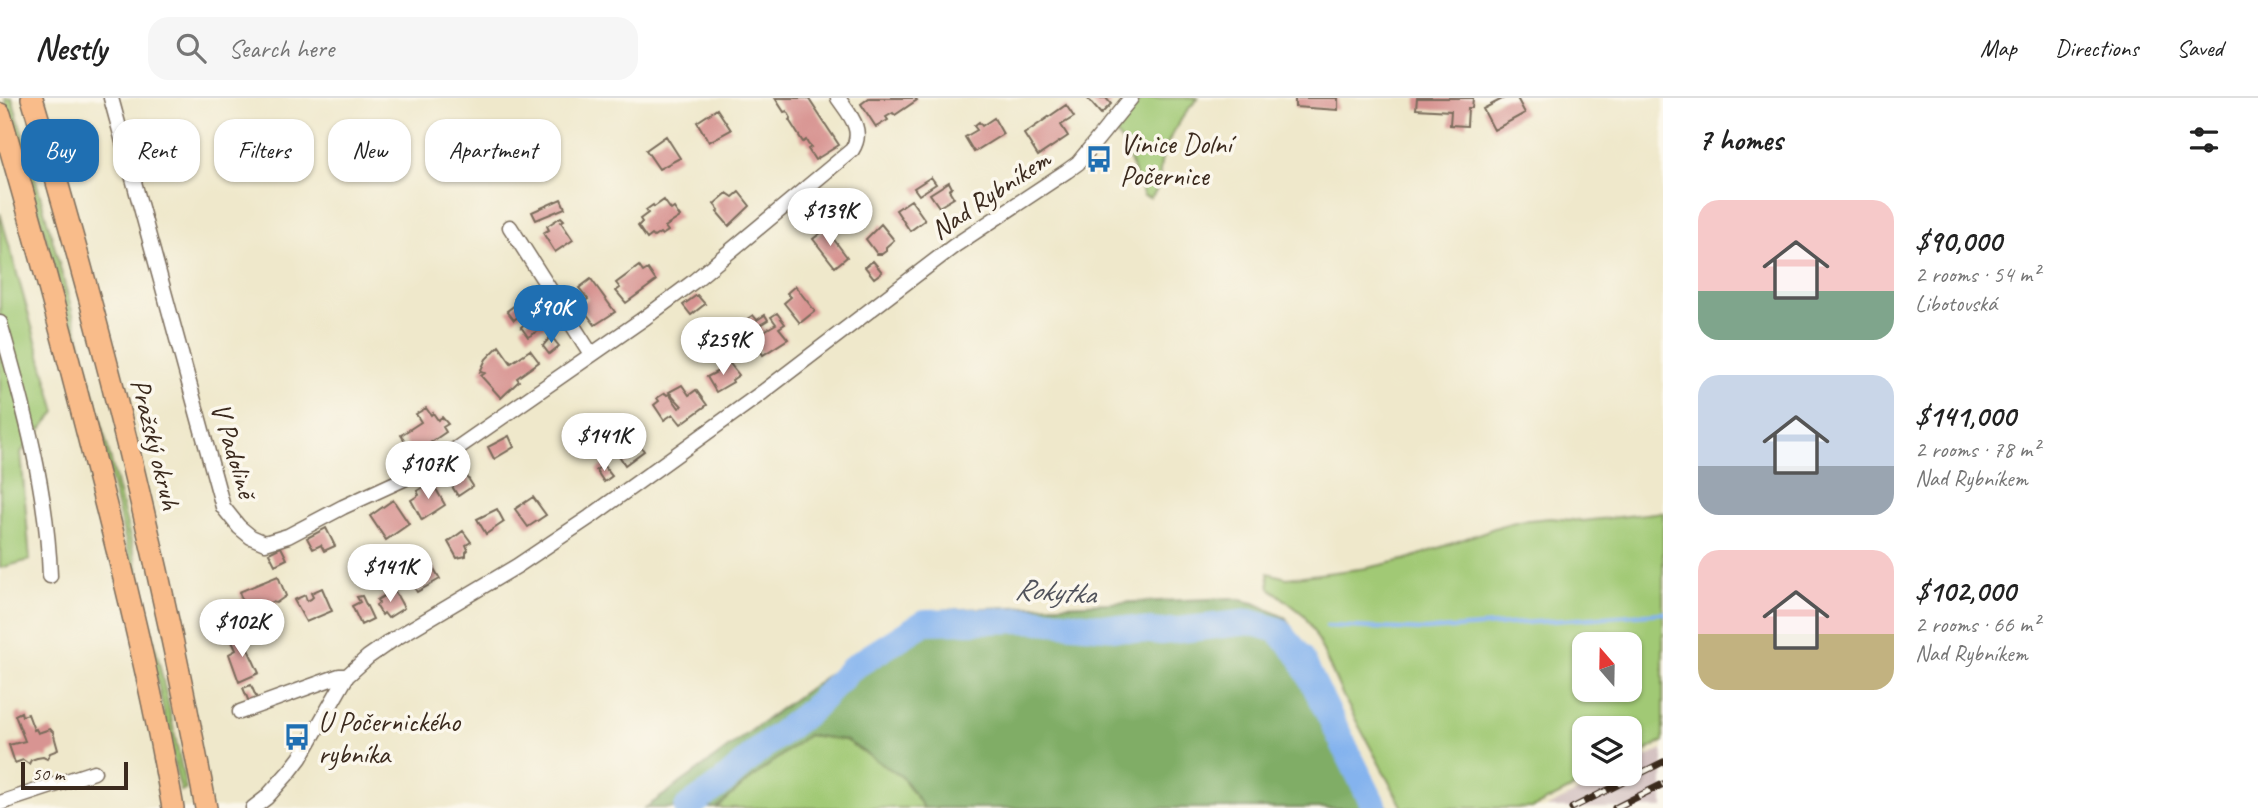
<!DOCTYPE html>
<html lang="en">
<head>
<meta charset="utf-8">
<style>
  body { margin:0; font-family:Caveat,sans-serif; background:#f6f6f6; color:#222; height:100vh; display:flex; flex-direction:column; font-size:26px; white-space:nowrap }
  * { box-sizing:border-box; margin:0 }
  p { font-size:23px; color:#767676 }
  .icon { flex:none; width:38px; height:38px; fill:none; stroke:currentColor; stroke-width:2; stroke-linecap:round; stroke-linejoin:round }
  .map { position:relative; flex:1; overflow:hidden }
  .drawer { display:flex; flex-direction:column; background:#fff; width:595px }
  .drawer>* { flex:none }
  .top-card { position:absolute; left:21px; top:21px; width:665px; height:63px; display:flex; gap:14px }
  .needle { width:46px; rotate:340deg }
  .controls { position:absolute; left:1572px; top:534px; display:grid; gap:14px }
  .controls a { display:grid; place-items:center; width:70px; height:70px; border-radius:14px; background:#fff; box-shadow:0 2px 5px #0004; font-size:35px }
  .scale { position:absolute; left:21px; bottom:18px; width:107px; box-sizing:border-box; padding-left:7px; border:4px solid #3b2a1e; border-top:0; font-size:19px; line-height:24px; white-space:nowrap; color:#3b2a1e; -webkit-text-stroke:5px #fbf7ec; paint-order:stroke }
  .price { position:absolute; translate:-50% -60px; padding:0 16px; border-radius:24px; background:#fff; color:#222; font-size:23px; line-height:46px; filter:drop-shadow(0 2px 4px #0008) }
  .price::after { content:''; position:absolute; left:50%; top:42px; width:21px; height:16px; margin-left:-10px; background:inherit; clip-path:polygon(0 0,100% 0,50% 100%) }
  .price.on { background:#1f6fb2; color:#fff }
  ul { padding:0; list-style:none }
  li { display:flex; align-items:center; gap:21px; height:175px; padding:0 35px }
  li span { display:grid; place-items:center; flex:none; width:196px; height:140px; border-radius:21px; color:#555 }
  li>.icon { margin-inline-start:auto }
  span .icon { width:84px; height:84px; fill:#fffc; stroke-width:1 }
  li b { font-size:30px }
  h2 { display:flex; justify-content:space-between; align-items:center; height:84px; padding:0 35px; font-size:30px }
  .tag { padding:0 24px; border-radius:21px; background:#fff; box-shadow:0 2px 5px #0004; font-size:24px; line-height:63px }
  .tag.on { background:#1f6fb2; color:#fff }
  header { display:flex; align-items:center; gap:42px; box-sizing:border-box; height:98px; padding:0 35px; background:#fff; border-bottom:2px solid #e0e0e0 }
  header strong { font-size:33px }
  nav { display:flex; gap:38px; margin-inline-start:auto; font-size:24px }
  .search { width:490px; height:63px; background:#f6f6f6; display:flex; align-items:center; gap:18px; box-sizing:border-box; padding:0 24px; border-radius:21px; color:#767676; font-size:26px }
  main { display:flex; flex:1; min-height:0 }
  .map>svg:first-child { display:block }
  .industrial { fill:#d2bfbf }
  .green { fill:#a1c974; stroke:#6e7a49; stroke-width:2; fill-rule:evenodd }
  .forest { fill:#80ad66; stroke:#5e6c42; stroke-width:2 }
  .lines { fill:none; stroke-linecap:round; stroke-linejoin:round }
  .stream { stroke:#84b3ee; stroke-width:4.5 }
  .river { stroke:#84b3ee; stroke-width:26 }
  .building { fill:#d89492 }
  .minor-casing { stroke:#7a6c5b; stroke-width:17 }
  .highway-casing { stroke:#7a6c5b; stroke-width:24 }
  .minor { stroke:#fff; stroke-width:14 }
  .highway { stroke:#f9bc8a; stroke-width:21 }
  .rail-casing { stroke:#3b2a1e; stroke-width:7 }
  .rail { stroke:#fbf7ec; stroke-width:4.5; stroke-dasharray:13; stroke-linecap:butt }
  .labels { text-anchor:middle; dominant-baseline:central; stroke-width:7; stroke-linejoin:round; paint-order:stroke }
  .poi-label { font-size:28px; fill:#3b2a1e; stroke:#fbf7ec; text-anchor:start }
  .street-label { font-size:28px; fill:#3b2a1e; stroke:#fbf7ec }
  .water-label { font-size:30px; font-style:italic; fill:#51535c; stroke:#fbf7ec }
</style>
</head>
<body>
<header>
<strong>Nestly</strong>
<div class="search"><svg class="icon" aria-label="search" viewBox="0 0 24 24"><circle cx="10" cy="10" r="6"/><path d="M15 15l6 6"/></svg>Search here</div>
<nav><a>Map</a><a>Directions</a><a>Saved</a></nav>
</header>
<main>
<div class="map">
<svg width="1663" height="710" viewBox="0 0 1663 710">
  <rect width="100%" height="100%" fill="#fbf7ec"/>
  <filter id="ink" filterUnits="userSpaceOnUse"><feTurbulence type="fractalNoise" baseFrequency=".0143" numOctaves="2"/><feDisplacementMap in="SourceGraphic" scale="14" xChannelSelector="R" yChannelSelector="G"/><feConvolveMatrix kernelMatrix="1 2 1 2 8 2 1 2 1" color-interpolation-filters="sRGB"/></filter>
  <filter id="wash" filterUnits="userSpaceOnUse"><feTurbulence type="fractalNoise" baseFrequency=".00686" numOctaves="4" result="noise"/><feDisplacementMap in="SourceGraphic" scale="28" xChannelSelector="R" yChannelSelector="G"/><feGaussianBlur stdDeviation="1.57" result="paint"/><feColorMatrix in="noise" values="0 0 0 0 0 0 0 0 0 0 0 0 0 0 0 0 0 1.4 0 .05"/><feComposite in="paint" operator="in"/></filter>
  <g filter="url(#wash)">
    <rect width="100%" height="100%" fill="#efe8cb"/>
    <path class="industrial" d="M1663,651V710H1546L1614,676H1629V668Z"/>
    <path class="green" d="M5,0H12C79,229 139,459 186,692L181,693C168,642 160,590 148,538C107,357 59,178 5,0Z
      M1142,0H1198C1184,15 1172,34 1164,53C1157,68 1164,88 1150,100L1144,98L1124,47L1115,35Z
      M0,115L56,314L21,354L30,462L0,470Z
      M1663,414V644L1629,661V630H1584V676H1601L1533,710H1403L1343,598L1315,536L1304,517L1270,490L1268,475L1287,480L1367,470L1408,461L1500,428L1519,423L1550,420L1583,423ZM1584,546H1629V592H1584Z
      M808,637L845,642L902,679L924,710H717L743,687Z"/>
    <path class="forest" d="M1232,500L1254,505L1286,520L1388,710H924L902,679L845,642L808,637L743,687L717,710H645C719,660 788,601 864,553C888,537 910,518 939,512Z"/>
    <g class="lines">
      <path class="stream" d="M1327,528L1425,532L1663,515
        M1278,532L1290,529"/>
      <path class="river" d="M687,710L722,685L758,653L812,611L852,570L925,524L1029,522L1161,534L1250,524L1278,532L1300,558L1375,710"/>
    </g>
    <g id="blocks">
      <path class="building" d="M775,0H808L839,47L815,62L808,51L811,49L808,46L806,42L803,44L789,22L791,20L787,13L784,14Z
        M869,0H915L917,2L895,17L893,15L886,19L888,22L876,29L861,6Z
        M1087,0H1106L1111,6L1101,16Z
        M1295,0H1338V12L1295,9Z
        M1417,0H1473L1472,10H1468L1467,28L1450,27L1451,13L1416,11Z
        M1504,0H1517L1525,15L1494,32L1483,11Z
        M1066,7L1074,19L1061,27L1068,38L1038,58L1024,36Z
        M717,11L731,32L709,44L697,24Z
        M994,20L1003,36L974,54L965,39L977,32L974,28L979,24L982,28Z
        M666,38L680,60L659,71L646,52Z
        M931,79L936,86L919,97L914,90Z
        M949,84L952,90L949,92L954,100L939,109L930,96Z
        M739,94L750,108L729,128L717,114L719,112L714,106L727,95L733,99Z
        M561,101L565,110L536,122L532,114Z
        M664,102L671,112L674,110L680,119L665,129L668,133L662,137L660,135L654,139L652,137L647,141L638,128L642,124L640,121L648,115L646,112L653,107L654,109Z
        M911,102L925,122L910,133L896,112Z
        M561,119L564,122L561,124L573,142L555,154L543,135L549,132L547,128Z
        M881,126L894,142L886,149V153L882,156H877L866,141Z
        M826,131L847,159L835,169L813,141Z
        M873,163L882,174L874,180L865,169Z
        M639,168L643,174L648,171L656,183L626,205L616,193L620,190L616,185Z
        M591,181L615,214L595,227L580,207L588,201L579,190Z
        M795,188L815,213L800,225L784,205L791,199L787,195Z
        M697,197L705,206L691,217L683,207Z
        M519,204L526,212L514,222L507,213Z
        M547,207L551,214L545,219L551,225L528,239L521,229Z
        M777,215L785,226L779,230L788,241L763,257L743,224L753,217L757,222L765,217L768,222L760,227L764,233L776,226L771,219Z
        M551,238L559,248L549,256L543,248Z
        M499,248L511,265L530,252L539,264L517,280L519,283L501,300L481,278L485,275L480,274L486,261Z
        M727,262L739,277L732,282L733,284L716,294L707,279L724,270L722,266Z
        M682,287L689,297L696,292L707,307L681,326L673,316L664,322L654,307L659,303L657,300L665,295L667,297L669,296L679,310L682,308L669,294Z
        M426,310L431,317L433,315L438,322L442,319L448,326L443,329L446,334L424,349L422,347L412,354L401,337L421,324L416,316Z
        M509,338L514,349L494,361L488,349Z
        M633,338L644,353L625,367L615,351Z
        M603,367L612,378L604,384L596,372Z
        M458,376L461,381L466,377L473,388L458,398L448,382Z
        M432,384L445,407L422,422L411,402L419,397L417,393Z
        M533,399L546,417L528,429L515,411Z
        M393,402L409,426L386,442L370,418Z
        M497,411L504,424L486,436L477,421Z
        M326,430L335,448L324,453L321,447L313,451L307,440Z
        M463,433L471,444L466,447L468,452L466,454V458L457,460L448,444Z
        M281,449L287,461L275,467L269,455Z
        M422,464L425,468L430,464L440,481L417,494L406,476Z
        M278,478L286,498L276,505L272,504L261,508L255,513L247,514L239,494Z
        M322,490L332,513L306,524L294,502L305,497L307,503L311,501L313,499L311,495Z
        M394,492L404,510L388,520L384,515L382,517L376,507L379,505L377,502Z
        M362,498L373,521L361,527L352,508L360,504L357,499Z
        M240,534L259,575L239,584L229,556L236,552L230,539Z
        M251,587L257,601L249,604L243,590Z
        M21,614L22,618L28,616L34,632L36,631L38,635L50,631L53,634L58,652L50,655L47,661L43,659L37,660L31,662L29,666L23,662L15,665L9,647L25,643L15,617Z"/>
    </g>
  </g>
  <g filter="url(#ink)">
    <use href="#blocks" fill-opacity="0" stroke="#7a6c5b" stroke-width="2"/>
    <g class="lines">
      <defs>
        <path id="minor" d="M111,0L223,409L239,429L251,439L265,445L288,438L343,409L430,369L646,219L693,184L852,52C865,32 849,16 838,0
          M510,129L591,256
          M0,225C24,308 47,392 50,478
          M240,614L339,578H347
          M0,705L94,674
          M253,710L266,700L290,673L300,660L347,578L368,559L391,543L517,468L590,419L763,294L954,148L1067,73L1078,65L1131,0"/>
        <path id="highway" d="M32,0C103,233 161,470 206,710
          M0,16C35,133 66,251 96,369C125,481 153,595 173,710"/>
      </defs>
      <use href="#minor" class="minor-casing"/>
      <use href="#highway" class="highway-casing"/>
      <use href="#minor" class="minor"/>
      <use href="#highway" class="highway"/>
      <defs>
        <path id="rail" d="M1572,710L1663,664
          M1615,710L1663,686"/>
      </defs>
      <use href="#rail" class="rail-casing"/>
      <use href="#rail" class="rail"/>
    </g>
  </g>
  <defs>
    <symbol id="bus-bare" viewBox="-9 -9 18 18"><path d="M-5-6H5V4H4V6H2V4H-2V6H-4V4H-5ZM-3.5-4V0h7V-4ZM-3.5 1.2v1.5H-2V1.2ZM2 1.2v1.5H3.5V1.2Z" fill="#1f6fb2" stroke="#fbf7ec" stroke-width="2.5" paint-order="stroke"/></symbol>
  </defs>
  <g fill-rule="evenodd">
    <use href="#bus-bare" x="1080" y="42" width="38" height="38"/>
    <use href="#bus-bare" x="278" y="620" width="38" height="38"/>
  </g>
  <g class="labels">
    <g class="poi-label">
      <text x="1120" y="45">Vinice Dolní<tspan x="1120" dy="32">Počernice</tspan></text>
      <text x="318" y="623">U Počernického<tspan x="318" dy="32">rybníka</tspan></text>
    </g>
    <g class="street-label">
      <text transform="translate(990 96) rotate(-34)">Nad Rybníkem</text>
      <text transform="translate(156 346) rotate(76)">Pražský okruh</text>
      <text transform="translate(234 352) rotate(73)">V Padolině</text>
    </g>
    <g class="water-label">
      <text transform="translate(1055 493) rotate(4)">Rokytka</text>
    </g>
  </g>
</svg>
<div class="controls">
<a><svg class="needle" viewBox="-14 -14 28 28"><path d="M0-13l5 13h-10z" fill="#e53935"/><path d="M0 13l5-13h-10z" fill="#767676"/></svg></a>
<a><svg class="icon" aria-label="layers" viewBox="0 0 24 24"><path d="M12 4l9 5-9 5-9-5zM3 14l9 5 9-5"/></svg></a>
</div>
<div class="scale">50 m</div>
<b class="price" style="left:830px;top:150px">$139K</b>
<b class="price on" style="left:551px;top:247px">$90K</b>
<b class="price" style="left:723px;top:279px">$259K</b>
<b class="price" style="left:604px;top:375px">$141K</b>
<b class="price" style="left:428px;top:403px">$107K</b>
<b class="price" style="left:390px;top:506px">$141K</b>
<b class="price" style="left:242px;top:561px">$102K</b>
<div class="top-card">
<a class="tag on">Buy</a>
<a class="tag">Rent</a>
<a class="tag">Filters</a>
<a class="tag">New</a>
<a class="tag">Apartment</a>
</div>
</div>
<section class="drawer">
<h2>7 homes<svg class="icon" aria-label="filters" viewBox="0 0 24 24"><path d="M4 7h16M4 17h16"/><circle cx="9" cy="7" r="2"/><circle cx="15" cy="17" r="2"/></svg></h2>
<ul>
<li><span style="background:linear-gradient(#f6c9c9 65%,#7fa58c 0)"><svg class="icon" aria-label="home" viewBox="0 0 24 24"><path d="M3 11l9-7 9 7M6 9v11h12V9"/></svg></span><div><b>$90,000</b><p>2 rooms · 54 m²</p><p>Libotovská</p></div></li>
<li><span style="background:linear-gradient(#c9d6e8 65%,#9aa5b1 0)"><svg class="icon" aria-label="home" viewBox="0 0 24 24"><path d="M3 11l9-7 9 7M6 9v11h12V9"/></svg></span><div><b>$141,000</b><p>2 rooms · 78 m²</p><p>Nad Rybníkem</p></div></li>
<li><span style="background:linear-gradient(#f6c9c9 60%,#c2b280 0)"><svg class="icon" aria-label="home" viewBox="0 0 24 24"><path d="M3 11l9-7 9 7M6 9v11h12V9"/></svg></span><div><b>$102,000</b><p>2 rooms · 66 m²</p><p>Nad Rybníkem</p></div></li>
</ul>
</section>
</main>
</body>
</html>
